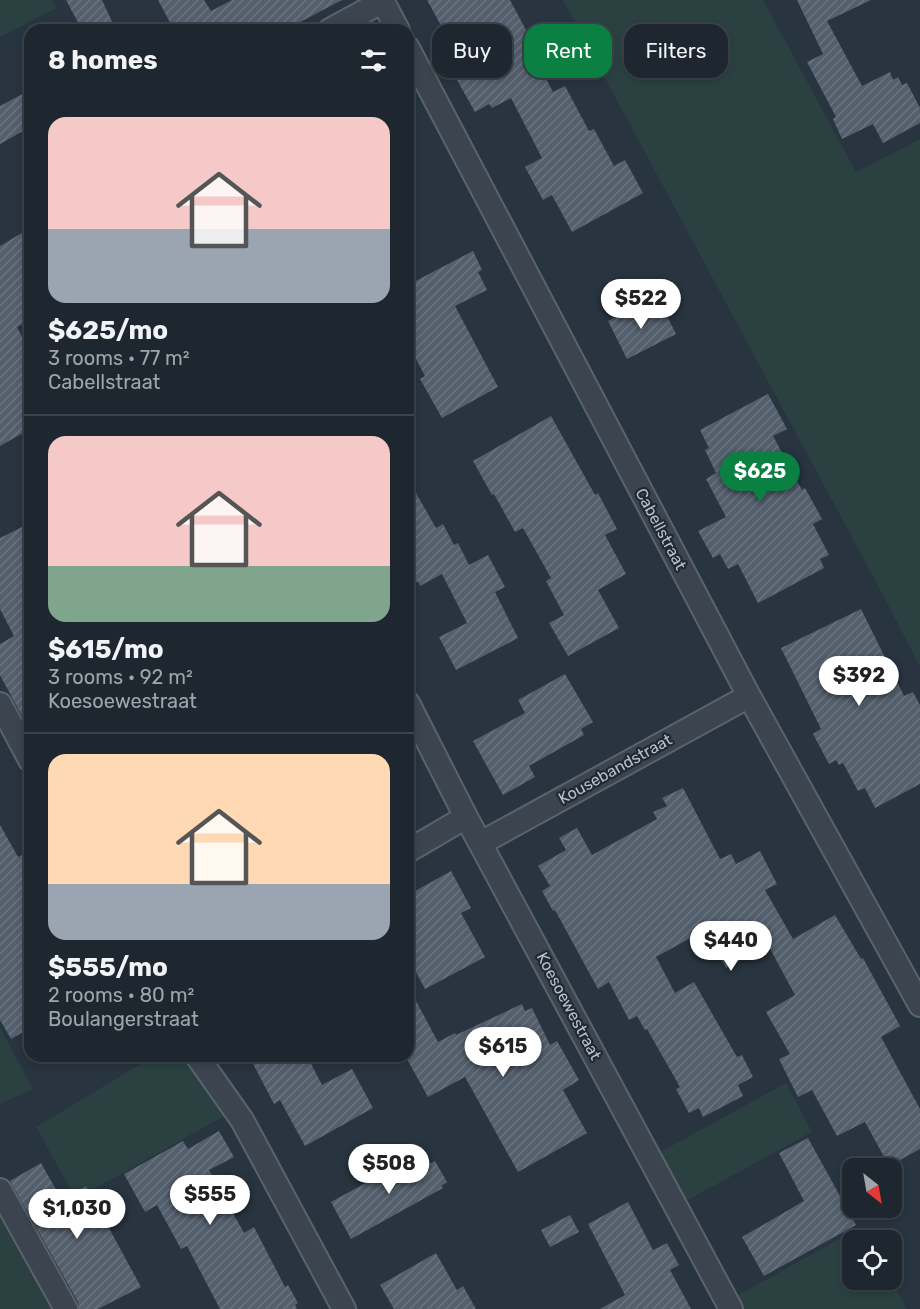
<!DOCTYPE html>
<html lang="en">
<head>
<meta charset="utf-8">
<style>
  body { margin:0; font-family:Rubik,sans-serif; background:#262f37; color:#f1f3f6; height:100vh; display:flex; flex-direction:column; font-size:22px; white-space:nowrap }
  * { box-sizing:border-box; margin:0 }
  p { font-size:20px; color:#a1a5aa }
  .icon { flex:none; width:33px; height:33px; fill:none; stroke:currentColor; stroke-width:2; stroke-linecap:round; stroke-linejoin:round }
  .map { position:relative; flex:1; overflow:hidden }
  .side { position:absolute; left:24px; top:24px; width:390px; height:1038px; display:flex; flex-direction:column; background:#1e272f; border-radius:18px; box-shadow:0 3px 9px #0003,0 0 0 2px #3c444b }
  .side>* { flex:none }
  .banner { position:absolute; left:432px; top:24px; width:398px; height:54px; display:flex; gap:12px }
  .needle { width:39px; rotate:149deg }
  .fabs { position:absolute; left:842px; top:1158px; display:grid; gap:12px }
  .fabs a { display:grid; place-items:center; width:60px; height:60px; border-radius:12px; background:#1e272f; box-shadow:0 3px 9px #0003,0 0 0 2px #3c444b; font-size:30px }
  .price { position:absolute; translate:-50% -51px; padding:0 14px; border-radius:21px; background:#fff; color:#222; font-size:20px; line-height:39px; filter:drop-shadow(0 2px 3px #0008) }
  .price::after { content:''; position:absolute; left:50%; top:36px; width:18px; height:14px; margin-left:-9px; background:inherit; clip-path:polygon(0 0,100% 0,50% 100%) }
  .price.selected { background:#0b8043; color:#fff }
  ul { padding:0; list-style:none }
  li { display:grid; align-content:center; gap:12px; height:318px; padding:0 24px }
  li+li { border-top:2px solid #3c444b }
  li span { display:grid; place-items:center; height:186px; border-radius:18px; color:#555 }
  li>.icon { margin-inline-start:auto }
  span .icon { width:108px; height:108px; fill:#fffc; stroke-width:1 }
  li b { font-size:26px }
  h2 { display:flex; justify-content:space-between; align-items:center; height:72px; padding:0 24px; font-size:26px }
  .tag { padding:0 21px; border-radius:18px; background:#1e272f; box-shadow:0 3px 9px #0003,0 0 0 2px #3c444b; font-size:21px; line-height:54px }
  .tag.selected { background:#0b8043; color:#fff }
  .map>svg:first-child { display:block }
  .grass { fill:#2b4141 }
  .building { fill:url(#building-hatch) }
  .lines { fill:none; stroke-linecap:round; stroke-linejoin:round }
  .minor-casing { stroke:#5a636c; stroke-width:26 }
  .minor { stroke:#3c454f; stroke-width:22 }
  .labels { text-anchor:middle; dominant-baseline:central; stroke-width:4.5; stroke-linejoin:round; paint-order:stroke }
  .street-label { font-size:16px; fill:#b8c0c9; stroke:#212a34 }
</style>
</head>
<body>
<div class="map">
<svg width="920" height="1309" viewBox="0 0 920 1309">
  <defs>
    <pattern id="building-hatch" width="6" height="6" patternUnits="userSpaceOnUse" patternTransform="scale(1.5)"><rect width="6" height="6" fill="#535f6c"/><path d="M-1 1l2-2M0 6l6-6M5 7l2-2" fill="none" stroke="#6a7480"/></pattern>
  </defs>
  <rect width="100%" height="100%" fill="#28343f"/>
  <path class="grass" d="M0,0H52L57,8L0,37Z
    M563,0H763L856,172L920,139V667L882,593Z
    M0,1028L33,1089L0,1104Z
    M154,1056H189L228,1114L76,1199L36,1127Z
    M786,1083L812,1132L684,1202L657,1154Z
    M0,1210L57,1309H0Z
    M861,1227L869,1240H852V1280H890L907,1309H739L733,1298Z"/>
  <path class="building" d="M66,0H102L116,30H82Z
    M158,0H204L211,11L232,0H342L285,30H174Z
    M427,0H510L534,45L529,47L553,92L565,86L589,131L594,129L614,166L625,160L643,193L572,232L552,195L543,200L525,167L542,158L511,98L492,108L489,104L475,112L444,57L455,51Z
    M797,0H871L827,21L862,86L890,72L893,80L898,77L902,85L907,83L920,108V123L883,143L873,124L842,139L833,119L836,117L807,62L823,54Z
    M30,90V127L0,144V106Z
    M30,228V320L17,327L30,351V429L0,446V246Z
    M473,251L482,270L478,272L487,290L455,306L498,387L442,418L420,379L425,376L408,344V285Z
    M661,304L676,334L627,359L608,321L637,306L641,314Z
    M768,394L787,429L773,436L802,490L805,488L822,519L813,524L829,555L820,559L824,568L758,603L738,564L728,569L720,554L713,558L698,531L726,517L706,479L716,473L705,450L709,448L700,430Z
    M551,416L595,495L598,493L617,529L605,535L626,574L598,590L619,628L568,656L549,623L564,615L546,581L551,578L523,528L515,532L494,494L492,495L473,461Z
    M408,479L436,528L443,524L454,545L458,543L469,565L488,555L505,587L495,592L518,638L456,670L439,637L467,623L442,574L420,586L418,581L408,587Z
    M24,526L30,538V731L0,675V644L14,636L0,609V538Z
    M861,609L904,696L913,692L920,705V784L875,808L865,788L858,791L843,763L839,765L836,760L829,764L813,734L821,729L781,648Z
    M565,674L593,722L581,729L584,735L529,766L535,777L503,795L473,741L525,713L518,700Z
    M683,788L720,859L731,854L736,864L760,851L777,884L765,890L793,939L835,915L861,959L863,958L900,1026L881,1037L920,1109V1149L889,1166L865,1122L837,1136L812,1090L798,1097L779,1059L790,1054L766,1012L795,995L768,945L726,968L705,930L656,957L675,993L694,982L737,1057L742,1055L753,1077L738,1085L743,1096L703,1117L699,1108L689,1113L676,1089L680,1087L647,1029L645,1030L637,1016L629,1020L609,982L598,989L555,910L553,911L542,891L550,886L538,866L566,850L559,838L577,828L592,855L657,819L653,812L667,806L662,798Z
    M0,825L18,857L24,854L30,865V1028L11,1039L0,1020Z
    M451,871L471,908L461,913L485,957L425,989L408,957V895Z
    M408,986L438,1042L455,1033L456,1035L522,1004L525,1011L532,1008L550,1045L557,1041L579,1080L563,1090L587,1133L518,1172L465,1077L428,1097L408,1061Z
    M249,1056H307L322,1085L352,1069L373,1108L305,1146L280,1100L274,1104Z
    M219,1131L234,1157L209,1170L244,1233L254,1227L285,1287L288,1285L298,1303L295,1305L297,1309H220L187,1246L181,1249L157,1205L145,1212L124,1174L183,1141L188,1149Z
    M808,1138L856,1225L764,1276L742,1237L804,1201L779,1153Z
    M422,1152L429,1164L435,1161L447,1182L441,1186L443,1188L351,1239L331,1202Z
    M41,1163L62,1200L86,1186L141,1287L98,1309H79L78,1302L10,1181Z
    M628,1202L653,1250L667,1243L679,1265L670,1270L691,1309H600L625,1295L588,1224Z
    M570,1215L579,1232L550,1247L541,1230Z
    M436,1253L457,1290L463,1286L476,1309H394L380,1285Z"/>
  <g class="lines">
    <defs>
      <path id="minor" d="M382,0L398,30
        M330,30L383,1
        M408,48L749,696L920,1005
        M408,703L466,817L731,1309
        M0,704L30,760
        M481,843L749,696
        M408,851L466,817
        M197,1056L242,1120L344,1309
        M0,1190L66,1309"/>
    </defs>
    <use href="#minor" class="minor-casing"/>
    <use href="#minor" class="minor"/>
  </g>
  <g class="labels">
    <g class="street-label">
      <text transform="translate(661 529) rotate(62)">Cabellstraat</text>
      <text transform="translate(615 769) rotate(-29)">Kousebandstraat</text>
      <text transform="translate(569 1006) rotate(62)">Koesoewestraat</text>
    </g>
  </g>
</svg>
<div class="fabs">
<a><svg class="needle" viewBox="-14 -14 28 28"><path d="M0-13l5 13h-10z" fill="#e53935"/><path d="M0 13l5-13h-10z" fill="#a1a5aa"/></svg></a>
<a><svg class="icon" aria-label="locate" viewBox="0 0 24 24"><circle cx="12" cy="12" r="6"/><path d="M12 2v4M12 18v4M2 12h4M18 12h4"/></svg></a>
</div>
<b class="price" style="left:641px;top:330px">$522</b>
<b class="price selected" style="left:760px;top:503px">$625</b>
<b class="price" style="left:859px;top:707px">$392</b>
<b class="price" style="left:731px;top:972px">$440</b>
<b class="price" style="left:503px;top:1078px">$615</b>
<b class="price" style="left:389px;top:1195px">$508</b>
<b class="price" style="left:210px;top:1226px">$555</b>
<b class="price" style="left:77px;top:1240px">$1,030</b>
<div class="banner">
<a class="tag">Buy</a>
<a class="tag selected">Rent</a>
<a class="tag">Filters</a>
</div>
<section class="side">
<h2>8 homes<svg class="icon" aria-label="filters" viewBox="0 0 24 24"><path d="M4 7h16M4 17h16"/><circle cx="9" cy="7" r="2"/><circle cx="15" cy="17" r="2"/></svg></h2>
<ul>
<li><span style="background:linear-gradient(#f6c9c9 60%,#9aa5b1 0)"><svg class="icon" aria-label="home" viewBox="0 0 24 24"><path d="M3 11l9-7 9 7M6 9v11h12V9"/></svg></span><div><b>$625/mo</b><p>3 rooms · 77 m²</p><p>Cabellstraat</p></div></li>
<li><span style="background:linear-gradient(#f6c9c9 70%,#7fa58c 0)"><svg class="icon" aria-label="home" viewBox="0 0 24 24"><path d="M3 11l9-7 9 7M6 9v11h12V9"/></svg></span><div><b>$615/mo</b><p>3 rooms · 92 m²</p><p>Koesoewestraat</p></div></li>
<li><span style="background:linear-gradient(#ffd9b3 70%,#9aa5b1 0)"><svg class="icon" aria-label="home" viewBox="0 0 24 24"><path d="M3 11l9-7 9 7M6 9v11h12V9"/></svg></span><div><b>$555/mo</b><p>2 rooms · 80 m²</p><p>Boulangerstraat</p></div></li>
</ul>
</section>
</div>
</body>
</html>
